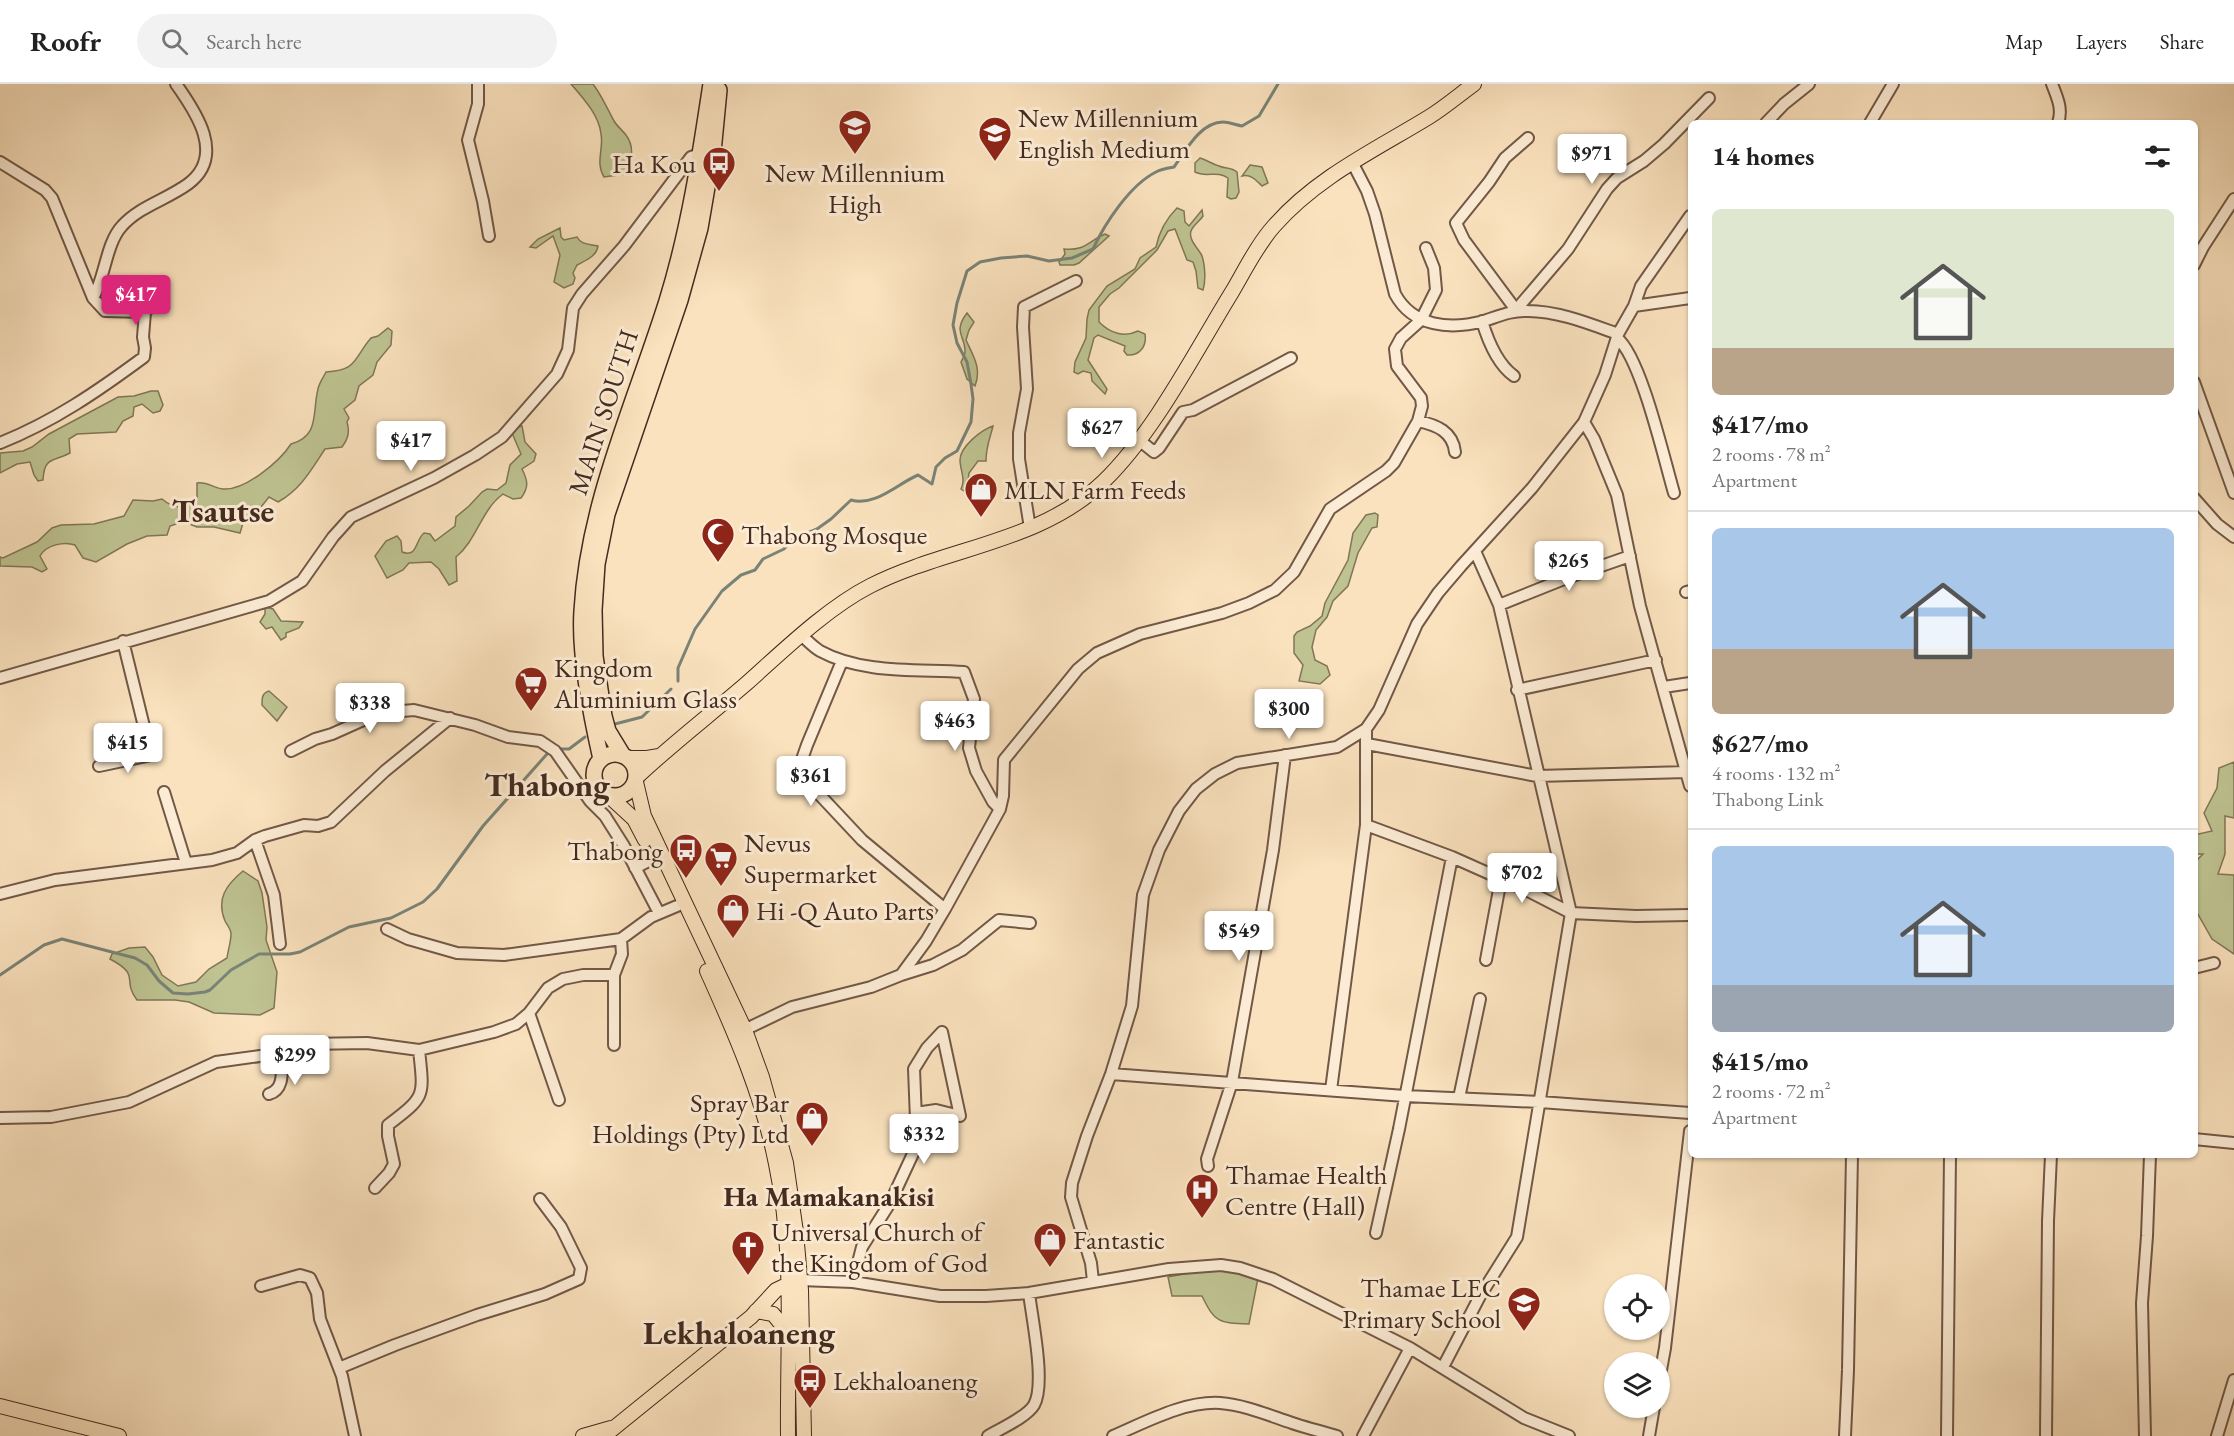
<!DOCTYPE html>
<html lang="en">
<head>
<meta charset="utf-8">
<style>
  body { margin:0; font-family:"EB Garamond",serif; background:#f2f2f2; color:#222; height:100vh; display:flex; flex-direction:column; font-size:22px; white-space:nowrap }
  * { box-sizing:border-box; margin:0 }
  p { font-size:20px; color:#767676 }
  .icon { flex:none; width:33px; height:33px; fill:none; stroke:currentColor; stroke-width:2; stroke-linecap:round; stroke-linejoin:round }
  .map { position:relative; flex:1; overflow:hidden }
  .details { position:absolute; left:1688px; top:36px; width:510px; height:1038px; display:flex; flex-direction:column; background:#fff; border-radius:9px; box-shadow:0 2px 4px #0004 }
  .details>* { flex:none }
  .controls { position:absolute; left:1604px; top:1190px; display:grid; gap:12px }
  .controls a { display:grid; place-items:center; width:66px; height:66px; border-radius:50%; background:#fff; box-shadow:0 2px 4px #0004; font-size:30px }
  .price { position:absolute; translate:-50% -51px; padding:0 14px; border-radius:6px; background:#fff; color:#222; font-size:20px; line-height:39px; filter:drop-shadow(0 2px 3px #0008) }
  .price::after { content:''; position:absolute; left:50%; top:36px; width:18px; height:14px; margin-left:-9px; background:inherit; clip-path:polygon(0 0,100% 0,50% 100%) }
  .price.active { background:#db2777; color:#fff }
  ul { padding:0; list-style:none }
  li { display:grid; align-content:center; gap:12px; height:318px; padding:0 24px }
  li+li { border-top:2px solid #e0e0e0 }
  li span { display:grid; place-items:center; height:186px; border-radius:9px; color:#555 }
  li>.icon { margin-inline-start:auto }
  span .icon { width:108px; height:108px; fill:#fffc; stroke-width:1 }
  li b { font-size:26px }
  h2 { display:flex; justify-content:space-between; align-items:center; height:72px; padding:0 24px; font-size:26px }
  header { display:flex; align-items:center; gap:36px; box-sizing:border-box; height:84px; padding:0 30px; background:#fff; border-bottom:2px solid #e0e0e0 }
  header strong { font-size:28px }
  nav { display:flex; gap:33px; margin-inline-start:auto; font-size:21px }
  .search { width:420px; height:54px; background:#f2f2f2; display:flex; align-items:center; gap:15px; box-sizing:border-box; padding:0 21px; border-radius:33px; color:#767676; font-size:22px }
  .map>svg:first-child { display:block }
  .green { fill:#bec391; stroke:#817658; stroke-width:1.5 }
  .lines { fill:none; stroke-linecap:round; stroke-linejoin:round }
  .stream { stroke:#7a8377; stroke-width:3 }
  .minor-casing { stroke:#725847; stroke-width:14 }
  .major-casing { stroke:#442a1f; stroke-width:16 }
  .highway-casing { stroke:#442a1f; stroke-width:18 }
  .minor { stroke:#fcecd5; stroke-width:10 }
  .major { stroke:#fae2be; stroke-width:14 }
  .highway { stroke:#fae2be; stroke-width:15 }
  .labels { text-anchor:middle; dominant-baseline:central; stroke-width:6; stroke-linejoin:round; paint-order:stroke }
  .poi-label { font-size:27px; fill:#442a1f; stroke:#fcecd5; text-anchor:start }
  .street-label { font-size:27px; fill:#442a1f; stroke:#fcecd5 }
  .neighbourhood-label { font-size:28px; font-weight:bold; fill:#442a1f; stroke:#fcecd5 }
  .district-label { font-size:33px; font-weight:bold; fill:#442a1f; stroke:#fcecd5 }
</style>
</head>
<body>
<header>
<strong>Roofr</strong>
<div class="search"><svg class="icon" aria-label="search" viewBox="0 0 24 24"><circle cx="10" cy="10" r="6"/><path d="M15 15l6 6"/></svg>Search here</div>
<nav><a>Map</a><a>Layers</a><a>Share</a></nav>
</header>
<div class="map">
<svg width="2234" height="1352" viewBox="0 0 2234 1352">
  <rect width="100%" height="100%" fill="#fae2be"/>
  <filter id="stains"><feTurbulence type="fractalNoise" baseFrequency=".00333" numOctaves="4"/><feColorMatrix values="0 0 0 0 .2 0 0 0 0 .09 0 0 0 0 .02 0 0 0 .5 -.17"/></filter>
  <radialGradient id="worn" r=".72"><stop offset=".6" stop-color="#630" stop-opacity="0"/><stop offset="1" stop-color="#630" stop-opacity=".3"/></radialGradient>
  <path class="green" d="M571,0H593C602,12 607,24 614,37C617,42 622,46 626,51C635,63 632,78 625,90L604,93C595,78 604,65 601,50C599,31 583,14 571,0Z
    M1200,74C1207,76 1212,80 1219,82C1226,85 1231,83 1237,88L1239,108L1236,114L1231,115L1227,113L1228,94C1217,86 1206,94 1195,88V79Z
    M1250,81L1262,83L1268,99L1262,102C1256,96 1251,90 1242,92Z
    M1177,124L1184,127L1185,138L1189,142L1202,126L1203,132C1200,137 1193,141 1191,147C1188,156 1199,165 1202,172C1205,181 1206,197 1203,206L1198,204L1196,187L1193,178L1187,176L1175,145L1168,147L1157,166L1119,204L1110,210L1099,223V238C1110,249 1124,254 1138,247L1145,250C1147,263 1139,272 1127,271L1124,267L1125,262L1098,251L1094,254L1088,276L1107,305L1105,310L1092,297L1091,289L1083,287L1078,290L1074,288L1075,278L1086,254L1087,235L1089,226L1107,202L1135,185L1140,174L1156,163C1159,148 1166,135 1177,124Z
    M560,144L561,153L564,156L577,153C581,161 589,160 598,162C596,173 586,176 577,181L573,189L575,194L573,200L564,204L554,198L560,171L553,152L536,164L530,163L538,155Z
    M1105,150L1109,152L1079,179L1074,181H1060L1059,178L1065,170L1064,165C1085,167 1087,158 1105,150Z
    M967,229L974,238L969,246L966,256C973,272 982,284 975,302L967,295L961,278C963,274 965,271 965,268C966,252 952,249 967,229Z
    M388,244L392,247L391,261L377,278L373,291L359,302L355,316L344,325L349,334L347,338C350,348 348,355 342,363L325,365C311,386 301,405 278,418L269,413L257,428L243,439L240,449L214,443H197L187,439H179L170,442L167,451L147,452L127,460L96,478L83,474L75,461C64,457 46,461 40,472L47,485L42,488L32,483L0,482V473L3,474L37,458L52,444L61,441L94,440L124,432L133,416L153,417L162,415C174,425 183,425 197,417V399C206,397 214,404 223,405C245,407 280,377 291,360C320,352 312,329 318,305C319,299 323,294 326,288C358,286 353,275 371,254L378,252Z
    M151,307H158L163,321L160,327L153,329L142,320L134,323L133,332L123,337L116,348L77,350L69,355L70,369C54,378 44,372 43,396L38,397L34,391L30,378L17,380L0,389V369L23,367L32,363L49,350L118,313L134,312Z
    M522,342L525,358L536,370L534,377L522,385C528,397 529,403 521,414L513,415L503,410C481,426 477,456 456,473L457,497L449,501L439,485L431,478L409,479L403,486L387,494L375,472L386,457L397,452L401,457L402,468C418,474 415,456 424,449L430,450L435,457L455,442L456,433L469,422L482,408L487,405L497,406L506,399L510,381L521,370L512,349L518,343Z
    M993,342C990,355 986,362 986,377H978L969,389L968,398L964,407L961,405C966,395 960,386 960,376C960,363 981,346 993,342Z
    M1375,429L1378,431L1377,443L1372,444L1358,469L1348,502L1333,517L1327,533L1316,546L1312,563L1315,576L1327,582L1330,591L1320,600L1299,597L1303,581L1294,569V552L1297,548L1310,542L1322,532L1325,519L1348,476L1353,449L1366,431Z
    M265,523L273,525L281,537L303,538L299,544L286,549V553L281,556L272,543L266,545L260,538L265,530Z
    M269,607L287,623L277,637L262,621C262,614 262,609 269,607Z
    M2234,678V734L2225,732V770L2218,790L2234,791V870L2212,855L2195,825V778L2203,770H2195L2194,751L2212,747L2204,729L2217,704L2219,684Z
    M243,787L258,797L262,809L267,843L266,856L277,888L274,924L260,931L214,929L189,918L175,916H137C121,895 142,892 110,875L112,870L129,864L145,863L153,873L162,891L178,902L196,898L209,885L227,874C228,866 231,858 231,850C231,845 227,841 225,837C216,815 226,801 243,787Z
    M1204,1186L1227,1187L1258,1194L1249,1240C1219,1239 1215,1239 1202,1212H1172L1168,1193Z"/>
  <g class="lines">
    <path class="stream" d="M678,597V584L695,545L722,507L741,491L755,486L763,475L784,465L793,455L817,445L831,435L851,416C875,423 897,400 918,391L932,400L936,383L945,374L957,367L971,338L973,315L971,300L967,278L957,259L953,241L957,219L967,187L980,178L1001,174L1027,172L1049,177L1072,174L1093,165C1105,139 1130,101 1156,88C1161,85 1168,84 1174,83C1185,68 1200,38 1223,38C1229,38 1236,41 1242,42L1259,32L1278,0
      M615,640L642,633L671,605
      M561,665H569L585,653
      M0,891L44,861L62,855L135,874L147,881L159,897L173,909L188,910L205,908L210,906L231,886L259,870H290L300,868L349,843L391,834L423,818L437,805L483,742L547,670"/>
    <defs>
      <path id="minor" d="M478,0V20L468,56L483,117L489,152
        M2052,0C2057,13 2063,25 2058,39
        M1766,39L1784,20L1809,0
        M1870,39L1893,0
        M1528,54L1505,74L1489,98L1456,139L1464,156L1516,226L1568,165L1607,105L1617,94L1644,77L1664,60L1709,14
        M0,78L45,106L52,114L93,214L105,227L145,228L153,220
        M1352,78L1367,107L1375,130L1395,210C1413,243 1450,246 1484,237C1499,232 1512,226 1528,227C1558,227 1590,240 1618,250
        M2194,181L2203,163L2234,115
        M93,214C105,194 106,159 122,142C140,122 166,116 188,100C226,72 196,28 176,0
        M1634,222L1641,202L1690,132
        M1482,237C1488,257 1497,280 1514,292
        M1617,254C1641,273 1664,375 1674,409
        M2194,298L2234,409
        M1418,337C1437,341 1453,348 1455,368
        M1584,338L1594,355L1617,411L1640,522L1690,702
        M1139,356L1154,368L1159,364L1183,328L1193,326L1291,274
        M0,359C53,338 98,307 144,273L145,264L143,253L145,228
        M2194,414L2217,440L2234,453
        M1030,444L1019,375V349L1027,305L1023,243L1024,223L1076,197
        M1686,508L1690,507
        M1499,521L1564,495L1630,472
        M802,552C808,557 813,563 820,567C862,590 917,585 964,588L974,615L969,664L976,687L993,718L1000,725
        M842,577L807,661L800,681L802,692L862,756L945,825
        M0,594L269,517L302,497L333,453L351,433L434,394L475,371L502,353L557,290L568,266L573,224L582,210L624,162L691,73L704,69
        M1664,603L1690,599
        M1517,606L1656,576
        M1367,660L1537,692L1687,688
        M291,667L315,655L332,650L379,629L414,626L475,641L508,653L540,657L555,667L590,717L605,732L624,762L659,829
        M99,682L151,671L123,557
        M164,708L186,779
        M1366,741L1452,773L1526,806L1571,829L1636,832L1690,831
        M255,756L274,811L280,860
        M635,784L654,774
        M0,810L55,796L212,776L237,769L255,756L265,752L304,741L318,742L331,738L385,687L450,634
        M387,845L408,855L457,869L504,871L621,855L651,833L677,822
        M1486,876L1501,795
        M2194,884L2214,879
        M901,891L933,881L962,866L999,836L1030,839
        M529,929L559,1016
        M738,949L792,923L871,903L901,891L926,857L945,825L1000,725L1003,712L1004,676L1078,585L1097,569L1140,550L1222,529L1249,519L1275,506L1294,488L1330,425L1386,387L1394,379L1418,337L1422,322L1421,314L1397,282L1395,265L1401,254L1421,236L1436,206L1434,184L1426,164
        M614,961V891L622,870L621,855
        M1111,990L1405,1012L1540,1018L1690,1029
        M1331,1006L1366,741V645
        M269,1010C286,1005 281,984 282,969
        M1459,1014L1480,915
        M916,1029L936,1026L960,1032L942,948
        M0,1034L51,1033L129,1018L216,978L282,969L307,960L367,959L419,966L494,948L516,940L529,929L548,904L563,895L583,891H614
        M2194,1055L2234,1059
        M1208,1082L1207,1075L1232,998L1273,766L1285,671
        M375,1104L389,1089L394,1080L388,1052V1041C426,1012 424,1013 419,966
        M1376,1149L1399,1045L1452,773
        M800,1196L853,1198L940,1212H986L1029,1209L1169,1185L1221,1181L1240,1184L1273,1195L1410,1264L1524,1334L1569,1352
        M1093,1197L1091,1179L1071,1113L1072,1099L1087,1052L1111,990L1132,922L1143,811L1159,766L1179,727L1196,705L1215,690L1237,679L1337,663L1366,645L1379,626L1417,540L1438,509L1461,482L1532,404L1584,338L1605,291L1618,250L1634,222L1690,214
        M853,1198L862,1163L890,1119L917,1061L914,985L927,964L942,948
        M261,1202L300,1191L310,1194L317,1209L320,1235L342,1292L355,1352
        M1443,1283L1480,1212L1517,1153L1571,829L1499,521L1475,467
        M339,1284L395,1261L477,1231L545,1210L579,1195L581,1184L561,1143L540,1115
        M1659,1297L1665,1264L1690,1047
        M988,1352C1000,1345 1027,1333 1034,1321C1046,1300 1032,1235 1029,1209
        M1113,1352C1146,1338 1184,1317 1220,1319C1245,1321 1268,1331 1292,1339C1307,1344 1322,1348 1337,1352
        M1363,1352L1410,1264
        M1649,1352L1654,1323
        M1845,1352L1848,1286L1852,1071
        M1947,1352L1950,1071
        M2046,1352L2048,1137L2051,1071
        M2145,1352L2142,1219L2147,1152L2150,1071
        M2217,1352L2234,1296"/>
      <path id="major" d="M629,674H647L659,672
        M637,693C672,660 710,631 747,599C783,567 827,524 870,502C946,463 1040,459 1103,398C1154,349 1195,268 1232,208C1245,186 1257,161 1274,142C1317,93 1375,66 1429,33C1445,23 1459,11 1474,0
        M636,698L644,732L745,946L762,993L786,1079L796,1148L801,1206L804,1352
        M608,711L634,735L645,756
        M707,887C735,949 763,1013 776,1080C795,1169 787,1261 788,1352
        M756,1227L773,1230L789,1250
        M0,1322L119,1352
        M583,1352L611,1344
        M604,1352L751,1233L776,1206L795,1197"/>
      <path id="highway" d="M594 691a21 21 0 1 1 42 0a21 21 0 1 1-42 0Z
        M622,670L608,647L604,632L595,572L594,526L597,480L607,430L680,216L700,144L713,68L719,6
        M601,675C591,631 579,571 582,527C588,419 635,319 667,217C689,146 700,73 711,0"/>
    </defs>
    <use href="#minor" class="minor-casing"/>
    <use href="#major" class="major-casing"/>
    <use href="#highway" class="highway-casing"/>
    <use href="#minor" class="minor"/>
    <use href="#major" class="major"/>
    <use href="#highway" class="highway"/>
  </g>
  <defs>
    <symbol id="school-pin" viewBox="-11 -11 22 30"><path d="M0 17L-7.5 6A9.5 9.5 0 1 1 7.5 6Z" fill="#8f2418" stroke="#fcecd5"/><path d="M0-5L7-2L0 1L-7-2ZM-4 1L0 2.5L4 1V4Q0 6-4 4Z" fill="#fff"/></symbol>
    <symbol id="bus-pin" viewBox="-11 -11 22 30"><path d="M0 17L-7.5 6A9.5 9.5 0 1 1 7.5 6Z" fill="#8f2418" stroke="#fcecd5"/><path d="M-5-6H5V4H4V6H2V4H-2V6H-4V4H-5ZM-3.5-4V0h7V-4ZM-3.5 1.2v1.5H-2V1.2ZM2 1.2v1.5H3.5V1.2Z" fill="#fff"/></symbol>
    <symbol id="shop-pin" viewBox="-11 -11 22 30"><path d="M0 17L-7.5 6A9.5 9.5 0 1 1 7.5 6Z" fill="#8f2418" stroke="#fcecd5"/><path d="M-5-2.5h2.3a2.7 3.5 0 0 1 5.4 0H5L5.5 6h-11ZM-1.5-2.5h3a1.5 2.3 0 0 0-3 0Z" fill="#fff"/></symbol>
    <symbol id="mosque-pin" viewBox="-11 -11 22 30"><path d="M0 17L-7.5 6A9.5 9.5 0 1 1 7.5 6Z" fill="#8f2418" stroke="#fcecd5"/><path d="M3.5-4.9A6 6 0 1 0 3.5 4.9A5 5 0 1 1 3.5-4.9Z" fill="#fff"/></symbol>
    <symbol id="supermarket-pin" viewBox="-11 -11 22 30"><path d="M0 17L-7.5 6A9.5 9.5 0 1 1 7.5 6Z" fill="#8f2418" stroke="#fcecd5"/><path d="M-6-5.5h2.5l.6 2H6L4.5 2H-2.5L-4.4-4H-6ZM-1.5 3.2a1.3 1.3 0 1 0 .1 0ZM3 3.2a1.3 1.3 0 1 0 .1 0Z" fill="#fff"/></symbol>
    <symbol id="hospital-pin" viewBox="-11 -11 22 30"><path d="M0 17L-7.5 6A9.5 9.5 0 1 1 7.5 6Z" fill="#8f2418" stroke="#fcecd5"/><path d="M-5-5h3v3.5h4V-5h3V5h-3V1.5h-4V5h-3Z" fill="#fff"/></symbol>
    <symbol id="church-pin" viewBox="-11 -11 22 30"><path d="M0 17L-7.5 6A9.5 9.5 0 1 1 7.5 6Z" fill="#8f2418" stroke="#fcecd5"/><path d="M-1.2-6h2.4v3.5h3.3v2.4h-3.3V6h-2.4V-.1h-3.3v-2.4h3.3Z" fill="#fff"/></symbol>
  </defs>
  <g fill-rule="evenodd">
    <use href="#school-pin" x="836" y="23" width="38" height="52"/>
    <use href="#school-pin" x="976" y="30" width="38" height="52"/>
    <use href="#bus-pin" x="700" y="60" width="38" height="52"/>
    <use href="#shop-pin" x="962" y="386" width="38" height="52"/>
    <use href="#mosque-pin" x="699" y="431" width="38" height="52"/>
    <use href="#supermarket-pin" x="512" y="580" width="38" height="52"/>
    <use href="#bus-pin" x="667" y="747" width="38" height="52"/>
    <use href="#supermarket-pin" x="702" y="755" width="38" height="52"/>
    <use href="#shop-pin" x="714" y="807" width="38" height="52"/>
    <use href="#shop-pin" x="793" y="1015" width="38" height="52"/>
    <use href="#hospital-pin" x="1183" y="1087" width="38" height="52"/>
    <use href="#shop-pin" x="1031" y="1136" width="38" height="52"/>
    <use href="#church-pin" x="729" y="1144" width="38" height="52"/>
    <use href="#school-pin" x="1505" y="1200" width="38" height="52"/>
    <use href="#bus-pin" x="791" y="1277" width="38" height="52"/>
  </g>
  <g class="labels">
    <g class="poi-label">
      <text x="1018" y="33">New Millennium<tspan x="1018" dy="31">English Medium</tspan></text>
      <text x="696" y="79" text-anchor="end">Ha Kou</text>
      <text x="855" y="88" text-anchor="middle">New Millennium<tspan x="855" dy="31">High</tspan></text>
      <text x="1004" y="405">MLN Farm Feeds</text>
      <text x="741" y="450">Thabong Mosque</text>
      <text x="554" y="583">Kingdom<tspan x="554" dy="31">Aluminium Glass</tspan></text>
      <text x="744" y="758">Nevus<tspan x="744" dy="31">Supermarket</tspan></text>
      <text x="663" y="766" text-anchor="end">Thabong</text>
      <text x="756" y="826">Hi -Q Auto Parts</text>
      <text x="789" y="1018" text-anchor="end">Spray Bar<tspan x="789" dy="31">Holdings (Pty) Ltd</tspan></text>
      <text x="1225" y="1090">Thamae Health<tspan x="1225" dy="31">Centre (Hall)</tspan></text>
      <text x="771" y="1147">Universal Church of<tspan x="771" dy="31">the Kingdom of God</tspan></text>
      <text x="1073" y="1155">Fantastic</text>
      <text x="1501" y="1203" text-anchor="end">Thamae LEC<tspan x="1501" dy="31">Primary School</tspan></text>
      <text x="833" y="1296">Lekhaloaneng</text>
    </g>
    <g class="street-label">
      <text transform="translate(603 328) rotate(-72)">MAIN SOUTH</text>
    </g>
    <g class="neighbourhood-label">
      <text x="829" y="1112">Ha Mamakanakisi</text>
    </g>
    <g class="district-label">
      <text x="223" y="426">Tsautse</text>
      <text x="547" y="700">Thabong</text>
      <text x="739" y="1248">Lekhaloaneng</text>
    </g>
  </g>
  <rect width="100%" height="100%" filter="url(#stains)"/>
  <rect width="100%" height="100%" fill="url(#worn)"/>
</svg>
<div class="controls">
<a><svg class="icon" aria-label="locate" viewBox="0 0 24 24"><circle cx="12" cy="12" r="6"/><path d="M12 2v4M12 18v4M2 12h4M18 12h4"/></svg></a>
<a><svg class="icon" aria-label="layers" viewBox="0 0 24 24"><path d="M12 4l9 5-9 5-9-5zM3 14l9 5 9-5"/></svg></a>
</div>
<b class="price" style="left:1592px;top:101px">$971</b>
<b class="price active" style="left:136px;top:242px">$417</b>
<b class="price" style="left:1102px;top:375px">$627</b>
<b class="price" style="left:411px;top:388px">$417</b>
<b class="price" style="left:1569px;top:508px">$265</b>
<b class="price" style="left:370px;top:650px">$338</b>
<b class="price" style="left:1289px;top:656px">$300</b>
<b class="price" style="left:955px;top:668px">$463</b>
<b class="price" style="left:128px;top:690px">$415</b>
<b class="price" style="left:811px;top:723px">$361</b>
<b class="price" style="left:1522px;top:820px">$702</b>
<b class="price" style="left:1239px;top:878px">$549</b>
<b class="price" style="left:295px;top:1002px">$299</b>
<b class="price" style="left:924px;top:1081px">$332</b>
<section class="details">
<h2>14 homes<svg class="icon" aria-label="filters" viewBox="0 0 24 24"><path d="M4 7h16M4 17h16"/><circle cx="9" cy="7" r="2"/><circle cx="15" cy="17" r="2"/></svg></h2>
<ul>
<li><span style="background:linear-gradient(#dfe7d0 75%,#b9a48a 0)"><svg class="icon" aria-label="home" viewBox="0 0 24 24"><path d="M3 11l9-7 9 7M6 9v11h12V9"/></svg></span><div><b>$417/mo</b><p>2 rooms · 78 m²</p><p>Apartment</p></div></li>
<li><span style="background:linear-gradient(#a9c7e8 65%,#b9a48a 0)"><svg class="icon" aria-label="home" viewBox="0 0 24 24"><path d="M3 11l9-7 9 7M6 9v11h12V9"/></svg></span><div><b>$627/mo</b><p>4 rooms · 132 m²</p><p>Thabong Link</p></div></li>
<li><span style="background:linear-gradient(#a9c7e8 75%,#9aa5b1 0)"><svg class="icon" aria-label="home" viewBox="0 0 24 24"><path d="M3 11l9-7 9 7M6 9v11h12V9"/></svg></span><div><b>$415/mo</b><p>2 rooms · 72 m²</p><p>Apartment</p></div></li>
</ul>
</section>
</div>
</body>
</html>
